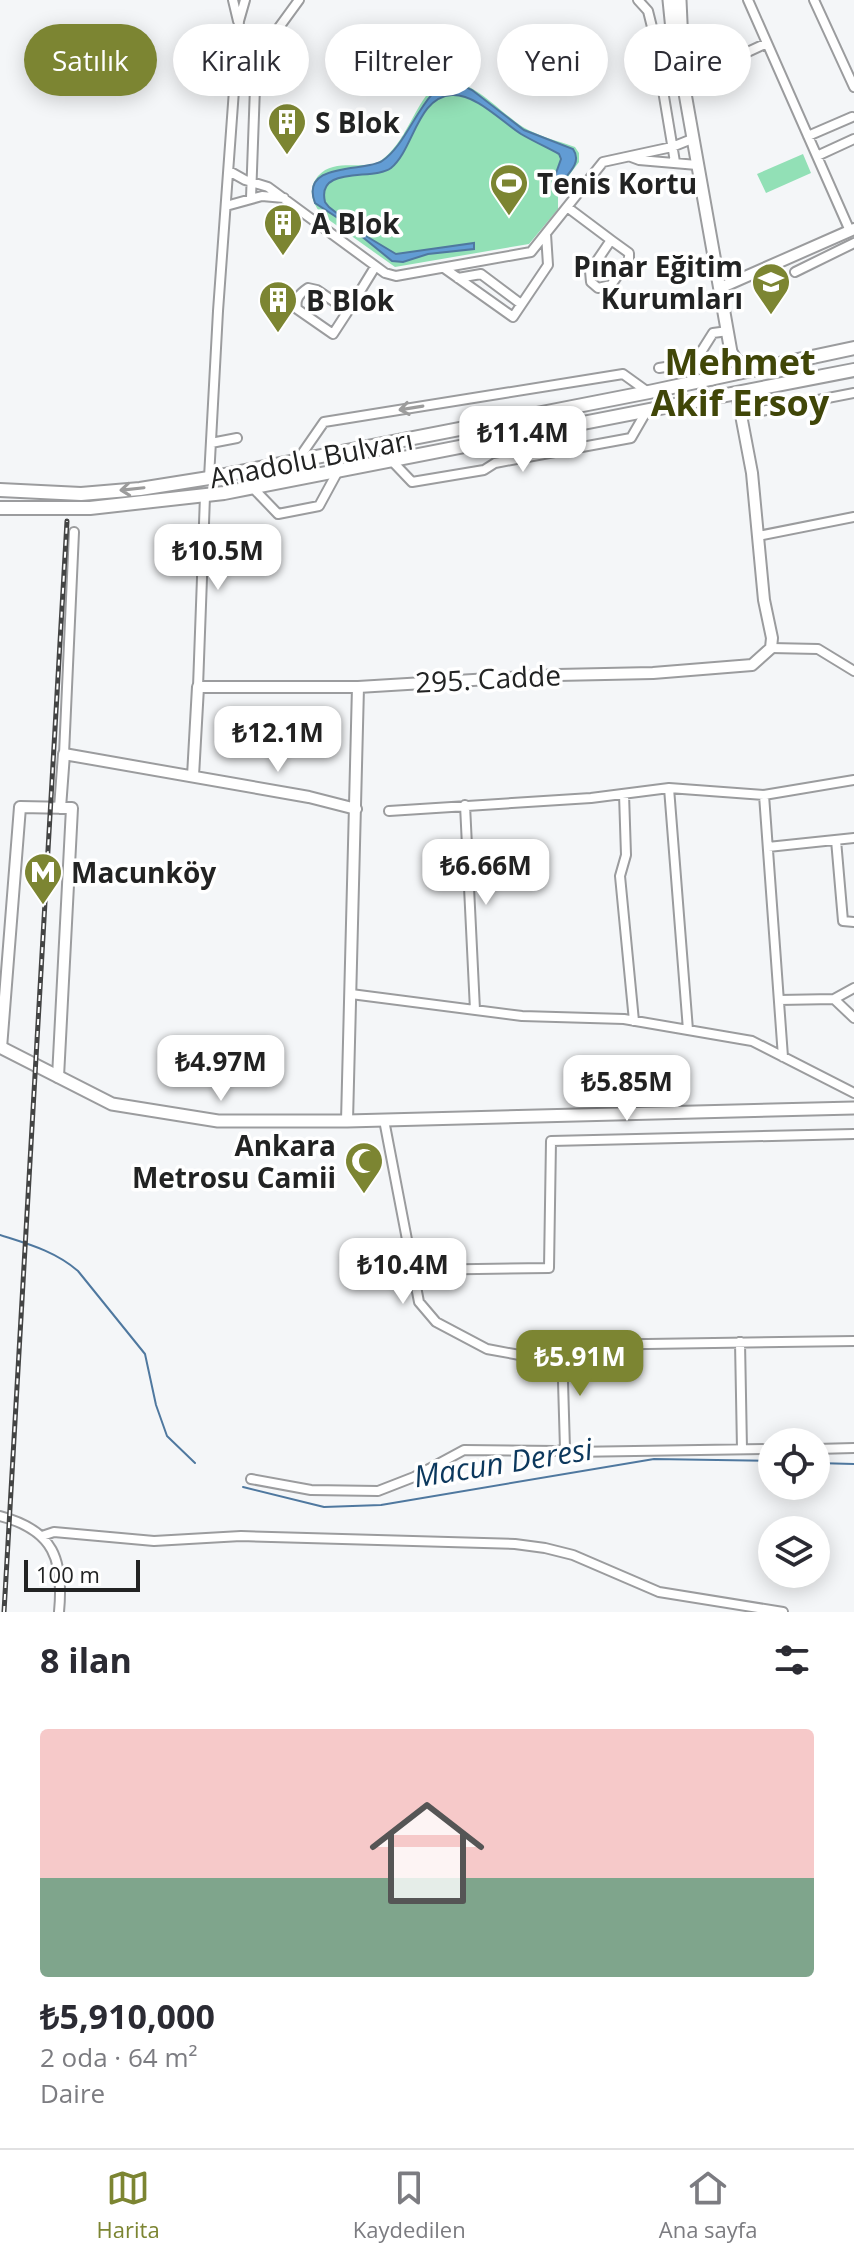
<!DOCTYPE html>
<html lang="tr">
<head>
<meta charset="utf-8">
<style>
  body { margin:0; font-family:"Open Sans",sans-serif; background:#f7f7f7; color:#2b2b33; height:100vh; display:flex; flex-direction:column; font-size:30px; white-space:nowrap }
  * { box-sizing:border-box; margin:0 }
  p { font-size:26px; color:#7c7c81 }
  .icon { flex:none; width:44px; height:44px; fill:none; stroke:currentColor; stroke-width:2; stroke-linecap:round; stroke-linejoin:round }
  .map { position:relative; height:1612px; overflow:hidden }
  .side { display:flex; flex-direction:column; background:#fff; flex:1 }
  .side>* { flex:none }
  .hud { position:absolute; left:24px; top:24px; width:806px; height:72px; display:flex; gap:16px }
  .tools { position:absolute; left:758px; top:1428px; display:grid; gap:16px }
  .tools a { display:grid; place-items:center; width:72px; height:72px; border-radius:50%; background:#fff; box-shadow:0 4px 20px #0003; font-size:40px }
  .scale { position:absolute; left:24px; bottom:20px; width:116px; box-sizing:border-box; padding-left:8px; border:4px solid #222323; border-top:0; font-size:22px; line-height:28px; white-space:nowrap; color:#222323; -webkit-text-stroke:6px #fff; paint-order:stroke }
  .price { position:absolute; translate:-50% -68px; padding:0 18px; border-radius:16px; background:#fff; color:#222; font-size:26px; line-height:52px; filter:drop-shadow(0 2px 4px #0008) }
  .price::after { content:''; position:absolute; left:50%; top:48px; width:24px; height:18px; margin-left:-12px; background:inherit; clip-path:polygon(0 0,100% 0,50% 100%) }
  .price.on { background:#7c8532; color:#fff }
  ul { padding:0; list-style:none }
  li { display:grid; align-content:center; gap:16px; height:424px; padding:0 40px }
  li+li { border-top:2px solid #e1e1e2 }
  li span { display:grid; place-items:center; height:248px; border-radius:8px; color:#555 }
  li>.icon { margin-inline-start:auto }
  span .icon { width:144px; height:144px; fill:#fffc; stroke-width:1 }
  li b { font-size:34px }
  h2 { display:flex; justify-content:space-between; align-items:center; height:96px; padding:0 40px; font-size:34px }
  .chip { padding:0 28px; border-radius:36px; background:#fff; box-shadow:0 4px 20px #0003; font-size:28px; line-height:72px }
  .chip.on { background:#7c8532; color:#fff }
  .tab-bar { display:flex; justify-content:space-around; align-items:center; height:112px; border-top:2px solid #e1e1e2; background:#fff; font-size:22px; color:#7c7c81 }
  .tab-bar a { display:grid; justify-items:center; gap:4px }
  .tab-bar .on { color:#7c8532 }
  .map>svg:first-child { display:block }
  .green { fill:#92e0b6 }
  .water { fill:#629cd4; stroke:#4f789f; stroke-width:2 }
  .lines { fill:none; stroke-linecap:round; stroke-linejoin:round }
  .stream { stroke:#4f789f; stroke-width:2 }
  .minor-casing { stroke:#9b9c9e; stroke-width:12 }
  .tertiary-casing { stroke:#9b9c9e; stroke-width:14 }
  .secondary-casing { stroke:#9b9c9e; stroke-width:15 }
  .primary-casing { stroke:#9b9c9e; stroke-width:16 }
  .minor { stroke:#fff; stroke-width:8 }
  .tertiary { stroke:#fff; stroke-width:10 }
  .secondary { stroke:#fff; stroke-width:11 }
  .primary { stroke:#fff; stroke-width:12 }
  .rail-casing { stroke:#434444; stroke-width:5 }
  .rail { stroke:#fff; stroke-width:2; stroke-dasharray:6; stroke-linecap:butt }
  .oneway { stroke:#9c9c9c }
  .labels { text-anchor:middle; dominant-baseline:central; stroke-width:7; stroke-linejoin:round; paint-order:stroke }
  .poi-label { font-size:28px; font-weight:bold; fill:#222323; stroke:#fff; text-anchor:start }
  .street-label { font-size:28px; fill:#222323; stroke:#fff }
  .water-label { font-size:30px; font-style:italic; fill:#0c385d; stroke:#fff }
  .district-label { font-size:36px; font-weight:bold; fill:#404608; stroke:#fff }
</style>
</head>
<body>
<div class="map">
<svg width="854" height="1612" viewBox="0 0 854 1612">
  <rect width="100%" height="100%" fill="#f4f6f8"/>
  <path class="green" d="M443,81C474,79 498,111 523,127C538,136 558,141 575,147L579,153V162L558,190V209L529,244L395,267L322,215C312,203 307,189 318,176C336,156 364,173 383,159C410,138 417,93 443,81Z
    M803,154L811,173L766,193L757,174Z"/>
  <path class="water" d="M455,82L472,90L524,130L573,149C584,165 563,177 555,191V176L561,159L559,154C546,147 533,141 521,134C501,121 476,94 452,95C417,97 414,149 391,168C374,181 316,165 325,202L329,207L366,236L396,254L474,243V249L428,254L403,262L392,261L344,222L315,203C299,161 367,172 382,161C411,142 423,83 455,82Z"/>
  <g class="lines">
    <path class="stream" d="M0,1235C28,1244 55,1251 78,1271L145,1354L156,1405L167,1436L195,1463
      M816,1463L854,1464
      M243,1487L324,1507L381,1505L654,1459L772,1461"/>
    <defs>
      <path id="minor" d="M233,0L238,21
        M638,0L648,11L653,31L675,162
        M748,0L850,231
        M814,0L854,87
        M683,82L767,43
        M808,136L852,117
        M817,156L854,139
        M631,157L639,160L697,165
        M229,171L245,180L268,187L385,273L396,276L531,252L603,162L672,147L692,139
        M251,198L256,59L299,0
        M226,206L262,196L284,198
        M567,207L611,240L590,271L591,282L598,288L611,285L629,260V253L611,240
        M444,268L513,317L548,265L546,234
        M795,272L854,243
        M458,278L481,274L521,304
        M348,311L333,334L297,309C295,299 299,294 308,288L317,290L348,311L375,267
        M659,368L691,363L696,360L713,333L728,331
        M741,415L854,393
        M211,443L237,438
        M297,461L324,422L623,374L648,392
        M392,461L412,482L484,470L495,463L631,438L646,412
        M209,478L218,311L239,21L245,0
        M253,488L278,514L319,506L338,471
        M758,536L854,517
        M771,648L818,649L854,671
        M198,687L205,496
        M64,754L74,532
        M669,788L688,1030
        M624,794L626,855L620,876L634,1021
        M764,795L783,1057
        M465,805L475,1010
        M389,811L591,798L669,788L764,795L854,780
        M836,840L843,921L854,922
        M768,847L854,838
        M351,994L522,1016L624,1019L752,1041L854,1093
        M834,999L854,988
        M779,1000L834,999L854,1018
        M384,1120L419,1302L436,1322L487,1349L525,1356L580,1345L854,1341
        M412,1270L549,1268L551,1141L854,1134
        M740,1342L742,1449
        M562,1348L565,1449
        M816,1449L854,1448
        M251,1479L311,1490L378,1491L414,1477L464,1450L557,1451L565,1449L570,1452L772,1449
        M0,1516C54,1530 64,1560 59,1612
        M42,1536L54,1532L154,1541L241,1536L515,1544L545,1548L573,1555L659,1592L783,1612"/>
      <path id="tertiary" d="M720,288L854,229
        M193,776L198,687H358L557,675L653,673L752,665L771,648L772,638L764,600L752,473L737,394
        M60,808L64,754L309,797L356,809
        M1,1048L20,807L72,808L58,1077
        M347,1121L358,687"/>
      <path id="secondary" d="M669,0L674,50L683,82L731,352L736,360L754,370
        M680,0L683,66
        M712,379L729,361L731,352
        M0,1047L112,1104L218,1121H347L854,1108"/>
      <path id="primary" d="M0,490L81,494L140,489L209,478L649,392L854,348
        M0,508H90L224,493L854,370"/>
    </defs>
    <use href="#minor" class="minor-casing"/>
    <use href="#tertiary" class="tertiary-casing"/>
    <use href="#secondary" class="secondary-casing"/>
    <use href="#primary" class="primary-casing"/>
    <use href="#minor" class="minor"/>
    <use href="#tertiary" class="tertiary"/>
    <use href="#secondary" class="secondary"/>
    <use href="#primary" class="primary"/>
    <defs>
      <path id="rail" d="M4,1612L67,521"/>
    </defs>
    <use href="#rail" class="rail-casing"/>
    <use href="#rail" class="rail"/>
  </g>
  <defs><path id="oneway-shaft" d="M-6 0H5M1.5-3L5.5 0L1.5 3" fill="none" stroke-width="1.6" stroke-linecap="round" stroke-linejoin="round" transform="scale(2)"/></defs>
  <g class="oneway">
    <use href="#oneway-shaft" transform="translate(411 408) rotate(171)"/>
    <use href="#oneway-shaft" transform="translate(132 489) rotate(174)"/>
  </g>
  <defs>
    <symbol id="building-pin" viewBox="-11 -11 22 30"><path d="M0 17L-7.5 6A9.5 9.5 0 1 1 7.5 6Z" fill="#7c8532" stroke="#fff"/><path d="M-4-6H4V6H1V3H-1V6H-4ZM-2.5-4.3h1.7v1.8h-1.7ZM.8-4.3h1.7v1.8H.8ZM-2.5-1h1.7V.8h-1.7ZM.8-1h1.7V.8H.8Z" fill="#fff"/></symbol>
    <symbol id="stadium-pin" viewBox="-11 -11 22 30"><path d="M0 17L-7.5 6A9.5 9.5 0 1 1 7.5 6Z" fill="#7c8532" stroke="#fff"/><path d="M0-5a6.5 5 0 1 0 0 10a6.5 5 0 1 0 0-10ZM-3.5-1.8h7v3.6h-7Z" fill="#fff"/></symbol>
    <symbol id="school-pin" viewBox="-11 -11 22 30"><path d="M0 17L-7.5 6A9.5 9.5 0 1 1 7.5 6Z" fill="#7c8532" stroke="#fff"/><path d="M0-5L7-2L0 1L-7-2ZM-4 1L0 2.5L4 1V4Q0 6-4 4Z" fill="#fff"/></symbol>
    <symbol id="metro-pin" viewBox="-11 -11 22 30"><path d="M0 17L-7.5 6A9.5 9.5 0 1 1 7.5 6Z" fill="#7c8532" stroke="#fff"/><path d="M-5.5 5V-5H-3L0 0L3-5H5.5V5H3V-.5L0 4L-3-.5V5Z" fill="#fff"/></symbol>
    <symbol id="mosque-pin" viewBox="-11 -11 22 30"><path d="M0 17L-7.5 6A9.5 9.5 0 1 1 7.5 6Z" fill="#7c8532" stroke="#fff"/><path d="M3.5-4.9A6 6 0 1 0 3.5 4.9A5 5 0 1 1 3.5-4.9Z" fill="#fff"/></symbol>
  </defs>
  <g fill-rule="evenodd">
    <use href="#building-pin" x="265" y="100" width="44" height="60"/>
    <use href="#stadium-pin" x="487" y="161" width="44" height="60"/>
    <use href="#building-pin" x="261" y="201" width="44" height="60"/>
    <use href="#school-pin" x="749" y="260" width="44" height="60"/>
    <use href="#building-pin" x="256" y="278" width="44" height="60"/>
    <use href="#metro-pin" x="21" y="850" width="44" height="60"/>
    <use href="#mosque-pin" x="342" y="1139" width="44" height="60"/>
  </g>
  <g class="labels">
    <g class="poi-label">
      <text x="315" y="122">S Blok</text>
      <text x="537" y="183">Tenis Kortu</text>
      <text x="311" y="223">A Blok</text>
      <text x="743" y="266" text-anchor="end">Pınar Eğitim<tspan x="743" dy="32">Kurumları</tspan></text>
      <text x="306" y="300">B Blok</text>
      <text x="71" y="872">Macunköy</text>
      <text x="336" y="1145" text-anchor="end">Ankara<tspan x="336" dy="32">Metrosu Camii</tspan></text>
    </g>
    <g class="street-label">
      <text transform="translate(311 458) rotate(-11)">Anadolu Bulvarı</text>
      <text transform="translate(488 678) rotate(-3)">295. Cadde</text>
    </g>
    <g class="water-label">
      <text transform="translate(503 1462) rotate(-9)">Macun Deresi</text>
    </g>
    <g class="district-label">
      <text x="740" y="361">Mehmet<tspan x="740" dy="41">Akif Ersoy</tspan></text>
    </g>
  </g>
</svg>
<div class="tools">
<a><svg class="icon" aria-label="locate" viewBox="0 0 24 24"><circle cx="12" cy="12" r="6"/><path d="M12 2v4M12 18v4M2 12h4M18 12h4"/></svg></a>
<a><svg class="icon" aria-label="layers" viewBox="0 0 24 24"><path d="M12 4l9 5-9 5-9-5zM3 14l9 5 9-5"/></svg></a>
</div>
<div class="scale">100 m</div>
<b class="price" style="left:523px;top:474px">₺11.4M</b>
<b class="price" style="left:218px;top:592px">₺10.5M</b>
<b class="price" style="left:278px;top:774px">₺12.1M</b>
<b class="price" style="left:486px;top:907px">₺6.66M</b>
<b class="price" style="left:221px;top:1103px">₺4.97M</b>
<b class="price" style="left:627px;top:1123px">₺5.85M</b>
<b class="price" style="left:403px;top:1306px">₺10.4M</b>
<b class="price on" style="left:580px;top:1398px">₺5.91M</b>
<div class="hud">
<a class="chip on">Satılık</a>
<a class="chip">Kiralık</a>
<a class="chip">Filtreler</a>
<a class="chip">Yeni</a>
<a class="chip">Daire</a>
</div>
</div>
<section class="side">
<h2>8 ilan<svg class="icon" aria-label="filters" viewBox="0 0 24 24"><path d="M4 7h16M4 17h16"/><circle cx="9" cy="7" r="2"/><circle cx="15" cy="17" r="2"/></svg></h2>
<ul>
<li><span style="background:linear-gradient(#f6c9c9 60%,#7fa58c 0)"><svg class="icon" aria-label="home" viewBox="0 0 24 24"><path d="M3 11l9-7 9 7M6 9v11h12V9"/></svg></span><div><b>₺5,910,000</b><p>2 oda · 64 m²</p><p>Daire</p></div></li>
</ul>
</section>
<nav class="tab-bar">
<a class="on"><svg class="icon" aria-label="map" viewBox="0 0 24 24"><path d="M3 6l6-2 6 2 6-2v14l-6 2-6-2-6 2zM9 4v14M15 6v14"/></svg>Harita</a>
<a><svg class="icon" aria-label="saved" viewBox="0 0 24 24"><path d="M7 4h10v16l-5-4-5 4z"/></svg>Kaydedilen</a>
<a><svg class="icon" aria-label="home" viewBox="0 0 24 24"><path d="M3 11l9-7 9 7M6 9v11h12V9"/></svg>Ana sayfa</a>
</nav>
</body>
</html>
